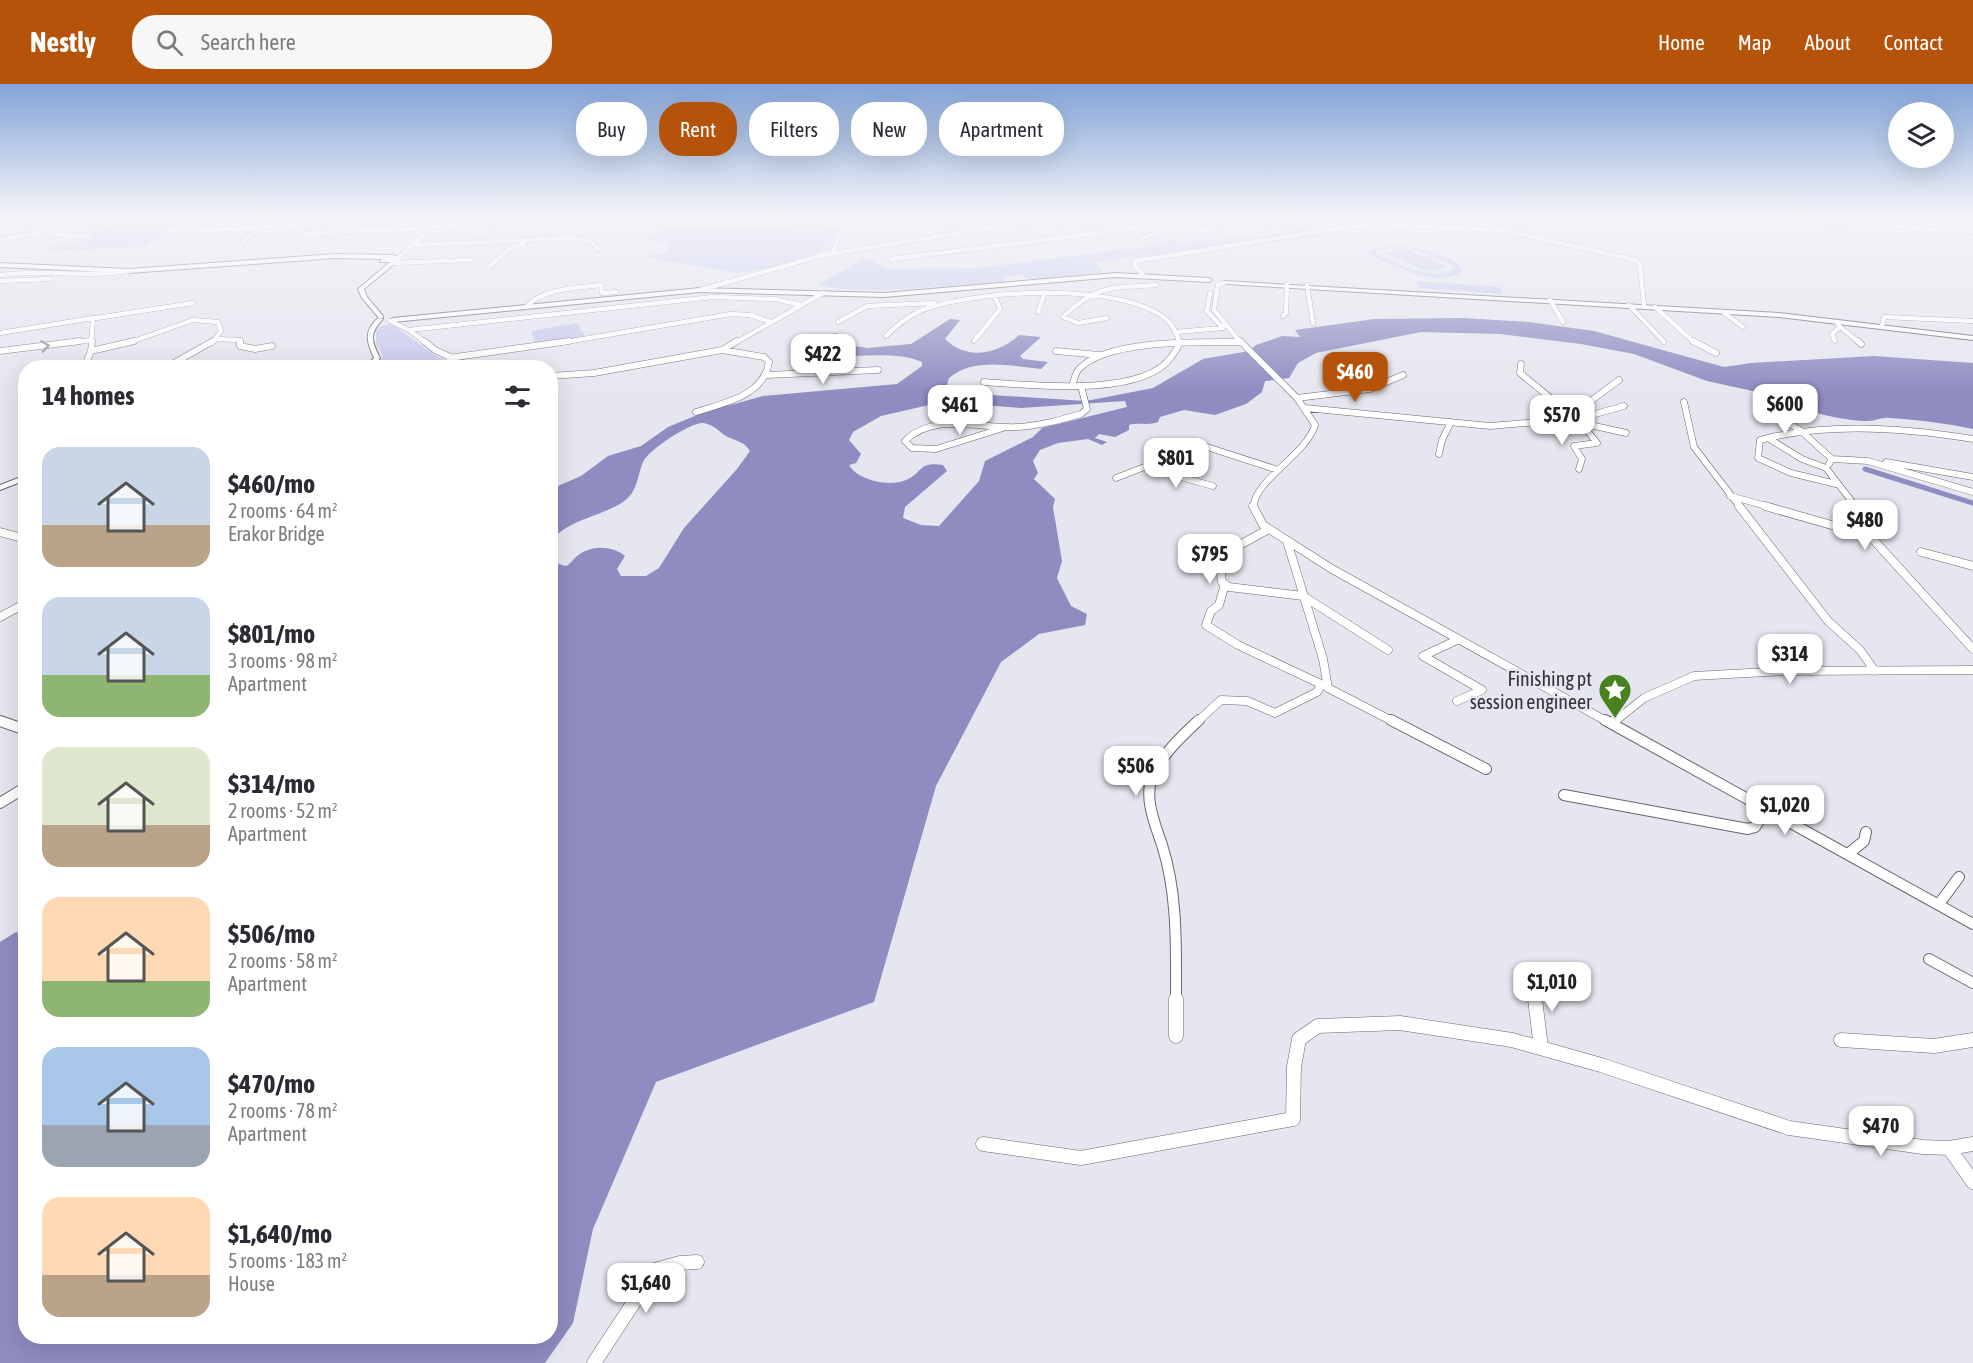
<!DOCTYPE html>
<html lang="en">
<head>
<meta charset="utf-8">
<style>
  body { margin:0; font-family:"Asap Condensed",sans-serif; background:#f7f7f7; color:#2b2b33; height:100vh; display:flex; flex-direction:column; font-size:22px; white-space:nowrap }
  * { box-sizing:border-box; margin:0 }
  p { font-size:20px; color:#7c7c81 }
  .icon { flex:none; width:33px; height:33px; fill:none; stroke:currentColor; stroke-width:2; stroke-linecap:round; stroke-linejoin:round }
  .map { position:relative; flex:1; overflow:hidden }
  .sheet { position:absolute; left:18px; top:276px; width:540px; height:984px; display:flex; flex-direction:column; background:#fff; border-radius:24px; box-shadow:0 6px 24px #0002 }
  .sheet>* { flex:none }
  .hud { position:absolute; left:576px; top:18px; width:570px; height:54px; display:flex; gap:12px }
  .fabs { position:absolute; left:1888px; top:18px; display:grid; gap:12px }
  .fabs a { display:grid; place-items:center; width:66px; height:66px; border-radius:50%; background:#fff; box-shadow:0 6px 24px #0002; font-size:30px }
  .price { position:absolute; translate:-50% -51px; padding:0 14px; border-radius:12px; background:#fff; color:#222; font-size:20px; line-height:39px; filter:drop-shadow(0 2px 3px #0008) }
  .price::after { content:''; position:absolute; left:50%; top:36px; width:18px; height:14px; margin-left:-9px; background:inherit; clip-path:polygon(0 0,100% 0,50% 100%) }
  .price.active { background:#b45309; color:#fff }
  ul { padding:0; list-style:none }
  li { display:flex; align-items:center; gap:18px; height:150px; padding:0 24px }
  li span { display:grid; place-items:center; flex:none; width:168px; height:120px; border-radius:18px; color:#555 }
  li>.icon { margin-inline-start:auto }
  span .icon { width:72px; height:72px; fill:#fffc; stroke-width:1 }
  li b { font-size:26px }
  h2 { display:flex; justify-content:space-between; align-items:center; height:72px; padding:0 24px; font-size:26px }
  .chip { padding:0 21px; border-radius:24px; background:#fff; box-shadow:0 6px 24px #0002; font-size:21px; line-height:54px }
  .chip.active { background:#b45309; color:#fff }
  header { display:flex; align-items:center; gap:36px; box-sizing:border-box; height:84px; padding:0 30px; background:#b45309; color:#fff }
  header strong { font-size:28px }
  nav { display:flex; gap:33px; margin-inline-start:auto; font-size:21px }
  .search { width:420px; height:54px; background:#f7f7f7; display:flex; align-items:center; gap:15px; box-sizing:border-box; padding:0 21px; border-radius:24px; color:#7c7c81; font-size:22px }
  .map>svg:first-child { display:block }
  .green { fill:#c8c8ed; fill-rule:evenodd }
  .water { fill:#8e8cc1; fill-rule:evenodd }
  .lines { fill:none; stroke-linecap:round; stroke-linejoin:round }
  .canal { stroke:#8e8cc1; stroke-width:5 }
  .minor-far4-casing { stroke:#67676f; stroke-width:5 }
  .minor-far3-casing { stroke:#67676f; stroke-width:7 }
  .minor-far2-casing { stroke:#67676f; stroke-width:9 }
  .minor-far1-casing { stroke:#67676f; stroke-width:12 }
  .minor-casing { stroke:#67676f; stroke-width:15 }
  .tertiary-casing { stroke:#67676f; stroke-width:2 }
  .secondary-casing { stroke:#67676f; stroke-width:2 }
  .minor-far4 { stroke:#fff; stroke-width:4.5 }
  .minor-far3 { stroke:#fff; stroke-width:6 }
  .minor-far2 { stroke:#fff; stroke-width:8 }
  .minor-far1 { stroke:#fff; stroke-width:10 }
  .minor { stroke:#fff; stroke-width:14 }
  .tertiary { fill:#fff; fill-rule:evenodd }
  .secondary { fill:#fff; fill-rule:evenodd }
  .oneway { stroke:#99999b }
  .labels { text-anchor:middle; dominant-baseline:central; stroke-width:5; stroke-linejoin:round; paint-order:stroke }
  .poi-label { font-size:20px; fill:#333337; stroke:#e5e6ef; text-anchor:end }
</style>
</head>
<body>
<header>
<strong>Nestly</strong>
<div class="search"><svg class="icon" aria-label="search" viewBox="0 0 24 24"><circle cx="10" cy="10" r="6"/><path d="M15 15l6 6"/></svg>Search here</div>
<nav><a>Home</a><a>Map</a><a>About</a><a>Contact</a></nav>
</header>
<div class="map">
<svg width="1973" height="1279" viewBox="0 0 1973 1279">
  <rect width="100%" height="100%" fill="#e5e6ef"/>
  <path class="green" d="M177,137L146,162L78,166L82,161L75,166L44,167L54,161L85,160L73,151L88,147L95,148L114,139Z
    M794,137C807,137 829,134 837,147L828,166L780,182L738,189L644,173L666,168L669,160L633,152L659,149L666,142L789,143Z
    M1311,143L1319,153L1094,178L1103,188L1029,196L1021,190L1003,193L1004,198C967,200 846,213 819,200L866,174L888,185L978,184L1143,163L1171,156L1180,158L1271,151Z
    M1395,161C1412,163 1455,169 1463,187C1436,206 1392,181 1366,169L1375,164ZM1394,163L1411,164L1452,181L1454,185C1431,199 1397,179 1376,170V166Z
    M1406,165L1448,183L1427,187L1384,169Z
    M1417,197L1500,203L1503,210L1419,204Z
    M577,239L586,254L536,261L531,247Z
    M392,240L436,272L460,283L378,281L383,272L376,259V247L381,242Z"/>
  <path class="water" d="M1462,234L1529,238L1594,247L1724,283L1751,279L1874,272L1973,279V345C1945,339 1918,336 1890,334C1882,333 1876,337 1868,337C1848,337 1801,329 1789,315L1707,297L1634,270L1581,260L1500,250L1421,248L1316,269L1298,279L1289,294L1265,297L1262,308L1246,320L1215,331L1184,326L1160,333L1158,338C1148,342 1139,338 1129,341V346L1115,353L1099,350L1095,354L1107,358L1102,361L1088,355L1058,359L1040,366L1033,377L1038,389L1034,395L1055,415L1053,423L1062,477L1057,494L1071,522L1087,530L1085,541L1039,550L1001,578L936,702L874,918L656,998L593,1145L573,1239L545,1279H0V858L16,848L26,851V1252H550L551,478L566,482C572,479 572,476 576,473C590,461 611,461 625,472L617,485L621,492H646L659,484L684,444L737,385L750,367C744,356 732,357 723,350C717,345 711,340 703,339C691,338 648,366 643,378C637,392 638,408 623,418C600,433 569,435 551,457V405L581,392L608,372L641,362L668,343L702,329L763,312L897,300L922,282V278C888,262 820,282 798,264L824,251L836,249L855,262L867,264L911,260L950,235L960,236L945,255C967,277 998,270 1019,251L1041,253L1020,272L1023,275L1048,278L1041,285C1011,282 974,273 949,294L947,301L961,309L1086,317L1153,304L1203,275L1249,267L1256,261L1282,252L1300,253L1295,246L1374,235ZM1125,317L1127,323L1042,344L1033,353L985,377L979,397L939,442L921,441L903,434L905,423L947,387L943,381C918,377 924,388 906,396C891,403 858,397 849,381L856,379L861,370L849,356L853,348L881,332L942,318L1021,324Z"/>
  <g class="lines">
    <path class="canal" d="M1865,385L1973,419"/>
    <defs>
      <path id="minor-far4" d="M18,132C41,147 63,156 90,151
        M611,132L623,135L820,136L841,144L833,169
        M1747,132L1973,148
        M199,133L238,132
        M1052,134L1083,150
        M182,136L167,148L493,132
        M29,139L67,132
        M117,139L182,136L204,132
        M1139,141L1162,147L1140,155
        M0,143L9,141L19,132
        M434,143L491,140
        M1162,147L1214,146
        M304,150L432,144
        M0,156L129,132
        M243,157L274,132
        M413,161L570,154L590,157L598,165
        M397,175L432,144
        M891,175L1131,145L1156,132
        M392,179L470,176
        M490,182L512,163L525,160
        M0,191C43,185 86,194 129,187
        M1143,191L1134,180L1136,177L1334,145L1375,141L1503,146L1635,176L1640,180L1644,222
        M0,197L50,195
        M1224,199L1218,201L1214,226L1241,259
        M1307,201L1313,239
        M700,206L823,171L1064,132
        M1550,216L1563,238
        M1629,221L1664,258
        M526,223C543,204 577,204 601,201L602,209L616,208
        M1655,223L1695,259
        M1038,228L1045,208
        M1723,228L1743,243
        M1283,232L1286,229L1287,200
        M1107,234L1078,239L1063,233C1097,200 1111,204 1156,201
        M90,235L193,219
        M390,237L409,246L426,259
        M838,238L867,222L934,219
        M1882,242L1884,233L1973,237
        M1840,243L1860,259
        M409,246L713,213L775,215L801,221
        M1175,248L1223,244L1207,227L1210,209
        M0,249L93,234L91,259
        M886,252C898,240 912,229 928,224C982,206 1120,198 1166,235C1173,241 1177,250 1180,259
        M215,255L240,256V259
        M974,257L1000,225L995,213
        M1835,257L1832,250L1840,243L1837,239
        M68,259L91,256
        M128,259L193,236L218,238L221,247L212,259
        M560,259L731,230L750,231L771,238
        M735,259L823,209
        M1189,259L1241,258"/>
      <path id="minor-far3" d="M92,257L91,267L134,257
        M240,257V262L255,265L272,262
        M424,257L435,266L474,284
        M1240,257L1297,314L1315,341C1307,370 1253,397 1254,423
        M1693,257L1716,269
        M1858,257L1861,260
        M0,267L80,257
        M1056,267L1099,271
        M449,274L569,257
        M1521,280L1520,289L1581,339L1597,359L1574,362L1582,375L1579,385
        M84,284L91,267
        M165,284L213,257
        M767,291L878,286
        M550,292L594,289L722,266L737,257
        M984,298C1029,301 1143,314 1171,273C1175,268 1179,263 1179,257
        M1072,302C1074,297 1075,289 1079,285C1107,255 1201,258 1241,258
        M1297,314L1370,305L1403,291
        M1684,318L1694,363L1740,423
        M1305,324L1490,342L1577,335L1624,322
        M696,328C724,319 764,312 769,278L764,273L722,266
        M1791,332L1785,337L1800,346L1832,375L1829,380
        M1577,335L1584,322L1619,296
        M1581,339L1626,349
        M1003,344L936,365L912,364L905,357C934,328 980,345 1017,343C1039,342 1060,336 1081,330L1087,325L1081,302
        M1768,354L1760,356L1758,374L1791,389L1836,400
        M1439,370L1442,356L1451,338
        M1832,375L1868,377L1973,408
        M1886,378L1973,393
        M1145,383L1213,402
        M1116,394L1201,361L1278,386
        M1730,412L1770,423
        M1856,423L1826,384L1802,375L1768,354C1834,338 1907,344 1973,355"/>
      <path id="minor-far2" d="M1253,422L1263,441L1332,485L1608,638
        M1739,422L1828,537L1860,566L1875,587
        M1765,422L1870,452L1973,565
        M1854,422L1870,452
        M1269,445L1223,470L1219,475L1222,498L1229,503L1303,512L1388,566
        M0,448L26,455
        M1287,457L1323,575L1328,604L1394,638
        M1921,468L1973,482
        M1225,500L1219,521L1211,527L1206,541L1238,561L1325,602
        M0,533L26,519
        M1457,556L1423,572L1482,606L1457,617
        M1197,638L1221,616L1247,617L1275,629L1317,608L1321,601
        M1614,638L1644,614L1694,592L1785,587L1973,586"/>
      <path id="minor-far1" d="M1391,636L1486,685
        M1605,636L1973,840
        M0,637L26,646
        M1612,639L1616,636
        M1564,711L1748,745L1755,743L1767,725
        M0,719L26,703
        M1848,770L1864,757L1866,748
        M1939,820L1959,793
        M1929,875L1973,899
        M1533,897L1535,917
        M1176,917C1176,865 1178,810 1162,761C1155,740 1144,715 1152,693C1161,671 1182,652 1199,636"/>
      <path id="minor" d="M1176,915V952
        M1535,915L1541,964
        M1841,956L1934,962L1973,956
        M983,1060L1081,1074L1293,1035L1294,983L1299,955L1318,942L1400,939L1512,956L1601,981L1789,1044L1923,1063L1949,1064L1973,1060
        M1949,1064L1973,1098
        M594,1279L655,1186L680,1179L697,1178"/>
      <path id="tertiary" d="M378,234L383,235C369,250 371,256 380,274L372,284H365L374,274C366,257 364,247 378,234Z
        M26,391V396L0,406V401Z"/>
      <path id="secondary" d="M335,170L394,171L399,174L398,177L364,205L367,213L383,232V234H379L362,214L358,205L390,178H380L382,175L335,174L129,189L0,183V179L129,185Z
        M1116,189L1209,194L1212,196L1209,198L1116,193L884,213L700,208L393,238L390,236L393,234L700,204L884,209Z
        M1224,197L1779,229L1973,252V256L1779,233L1226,200L1223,198Z"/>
    </defs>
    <use href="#minor-far4" class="minor-far4-casing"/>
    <use href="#minor-far3" class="minor-far3-casing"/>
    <use href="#minor-far2" class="minor-far2-casing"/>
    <use href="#minor-far1" class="minor-far1-casing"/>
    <use href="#minor" class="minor-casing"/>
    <use href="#tertiary" class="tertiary-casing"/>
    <use href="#secondary" class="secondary-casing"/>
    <use href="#minor-far4" class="minor-far4"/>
    <use href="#minor-far3" class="minor-far3"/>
    <use href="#minor-far2" class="minor-far2"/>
    <use href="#minor-far1" class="minor-far1"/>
    <use href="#minor" class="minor"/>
    <use href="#tertiary" class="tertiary"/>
    <use href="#secondary" class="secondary"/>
  </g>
  <defs><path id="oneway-chevron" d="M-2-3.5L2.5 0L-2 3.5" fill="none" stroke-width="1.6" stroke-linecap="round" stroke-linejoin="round" transform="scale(1.5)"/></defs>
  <use class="oneway" href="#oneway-chevron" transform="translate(45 262) rotate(-7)"/>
  <linearGradient id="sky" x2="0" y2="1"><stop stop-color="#84a4d8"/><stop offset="0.42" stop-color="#f3f4f8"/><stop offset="1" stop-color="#f3f4f8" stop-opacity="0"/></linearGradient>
  <rect width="1973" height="311" fill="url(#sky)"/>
  <defs>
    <symbol id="sight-pin" viewBox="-11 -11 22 30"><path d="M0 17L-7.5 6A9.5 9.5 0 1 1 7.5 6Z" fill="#47821f" stroke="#e5e6ef"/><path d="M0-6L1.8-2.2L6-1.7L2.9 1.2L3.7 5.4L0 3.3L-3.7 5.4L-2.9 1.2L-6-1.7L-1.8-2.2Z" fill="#fff"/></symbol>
  </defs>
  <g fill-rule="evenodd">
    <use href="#sight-pin" x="1596" y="587" width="38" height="52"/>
  </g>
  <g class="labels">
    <g class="poi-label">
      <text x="1592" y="594">Finishing pt<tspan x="1592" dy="23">session engineer</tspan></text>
    </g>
  </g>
</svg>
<div class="fabs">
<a><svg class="icon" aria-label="layers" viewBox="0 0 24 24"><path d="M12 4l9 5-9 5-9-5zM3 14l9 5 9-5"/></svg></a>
</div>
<b class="price" style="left:823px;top:301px">$422</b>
<b class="price active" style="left:1355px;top:319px">$460</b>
<b class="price" style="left:1785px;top:351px">$600</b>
<b class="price" style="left:960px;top:352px">$461</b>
<b class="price" style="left:1562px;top:362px">$570</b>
<b class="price" style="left:1176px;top:405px">$801</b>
<b class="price" style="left:1865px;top:467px">$480</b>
<b class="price" style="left:1210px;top:501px">$795</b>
<b class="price" style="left:1790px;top:601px">$314</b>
<b class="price" style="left:1136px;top:713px">$506</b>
<b class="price" style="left:1785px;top:752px">$1,020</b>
<b class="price" style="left:1552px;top:929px">$1,010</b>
<b class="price" style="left:1881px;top:1073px">$470</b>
<b class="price" style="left:646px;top:1230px">$1,640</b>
<div class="hud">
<a class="chip">Buy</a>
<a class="chip active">Rent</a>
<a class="chip">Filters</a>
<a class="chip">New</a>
<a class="chip">Apartment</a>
</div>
<section class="sheet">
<h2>14 homes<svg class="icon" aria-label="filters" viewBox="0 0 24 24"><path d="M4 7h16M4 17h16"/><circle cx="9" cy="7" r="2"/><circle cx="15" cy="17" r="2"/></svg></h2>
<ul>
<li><span style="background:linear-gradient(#c9d6e8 65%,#b9a48a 0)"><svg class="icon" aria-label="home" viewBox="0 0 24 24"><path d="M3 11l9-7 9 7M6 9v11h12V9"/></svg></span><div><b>$460/mo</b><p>2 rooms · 64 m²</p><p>Erakor Bridge</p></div></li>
<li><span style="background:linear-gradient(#c9d6e8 65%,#8fb573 0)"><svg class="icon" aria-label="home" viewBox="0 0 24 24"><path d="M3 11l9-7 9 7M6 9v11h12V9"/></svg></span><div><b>$801/mo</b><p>3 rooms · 98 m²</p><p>Apartment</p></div></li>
<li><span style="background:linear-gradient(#dfe7d0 65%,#b9a48a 0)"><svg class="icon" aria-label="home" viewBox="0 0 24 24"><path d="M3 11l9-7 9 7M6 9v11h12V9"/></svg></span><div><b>$314/mo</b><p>2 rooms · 52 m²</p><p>Apartment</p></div></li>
<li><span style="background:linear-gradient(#ffd9b3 70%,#8fb573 0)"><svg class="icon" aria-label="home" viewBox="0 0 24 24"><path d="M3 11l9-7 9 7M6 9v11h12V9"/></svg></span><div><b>$506/mo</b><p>2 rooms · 58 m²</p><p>Apartment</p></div></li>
<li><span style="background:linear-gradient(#a9c7e8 65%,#9aa5b1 0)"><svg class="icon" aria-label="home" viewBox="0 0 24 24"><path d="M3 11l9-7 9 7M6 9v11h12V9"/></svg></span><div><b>$470/mo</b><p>2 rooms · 78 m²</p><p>Apartment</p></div></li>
<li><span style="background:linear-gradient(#ffd9b3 65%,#b9a48a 0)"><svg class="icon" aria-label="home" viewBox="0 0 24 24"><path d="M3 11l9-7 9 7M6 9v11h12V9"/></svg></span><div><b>$1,640/mo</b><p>5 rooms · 183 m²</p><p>House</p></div></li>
</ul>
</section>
</div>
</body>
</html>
